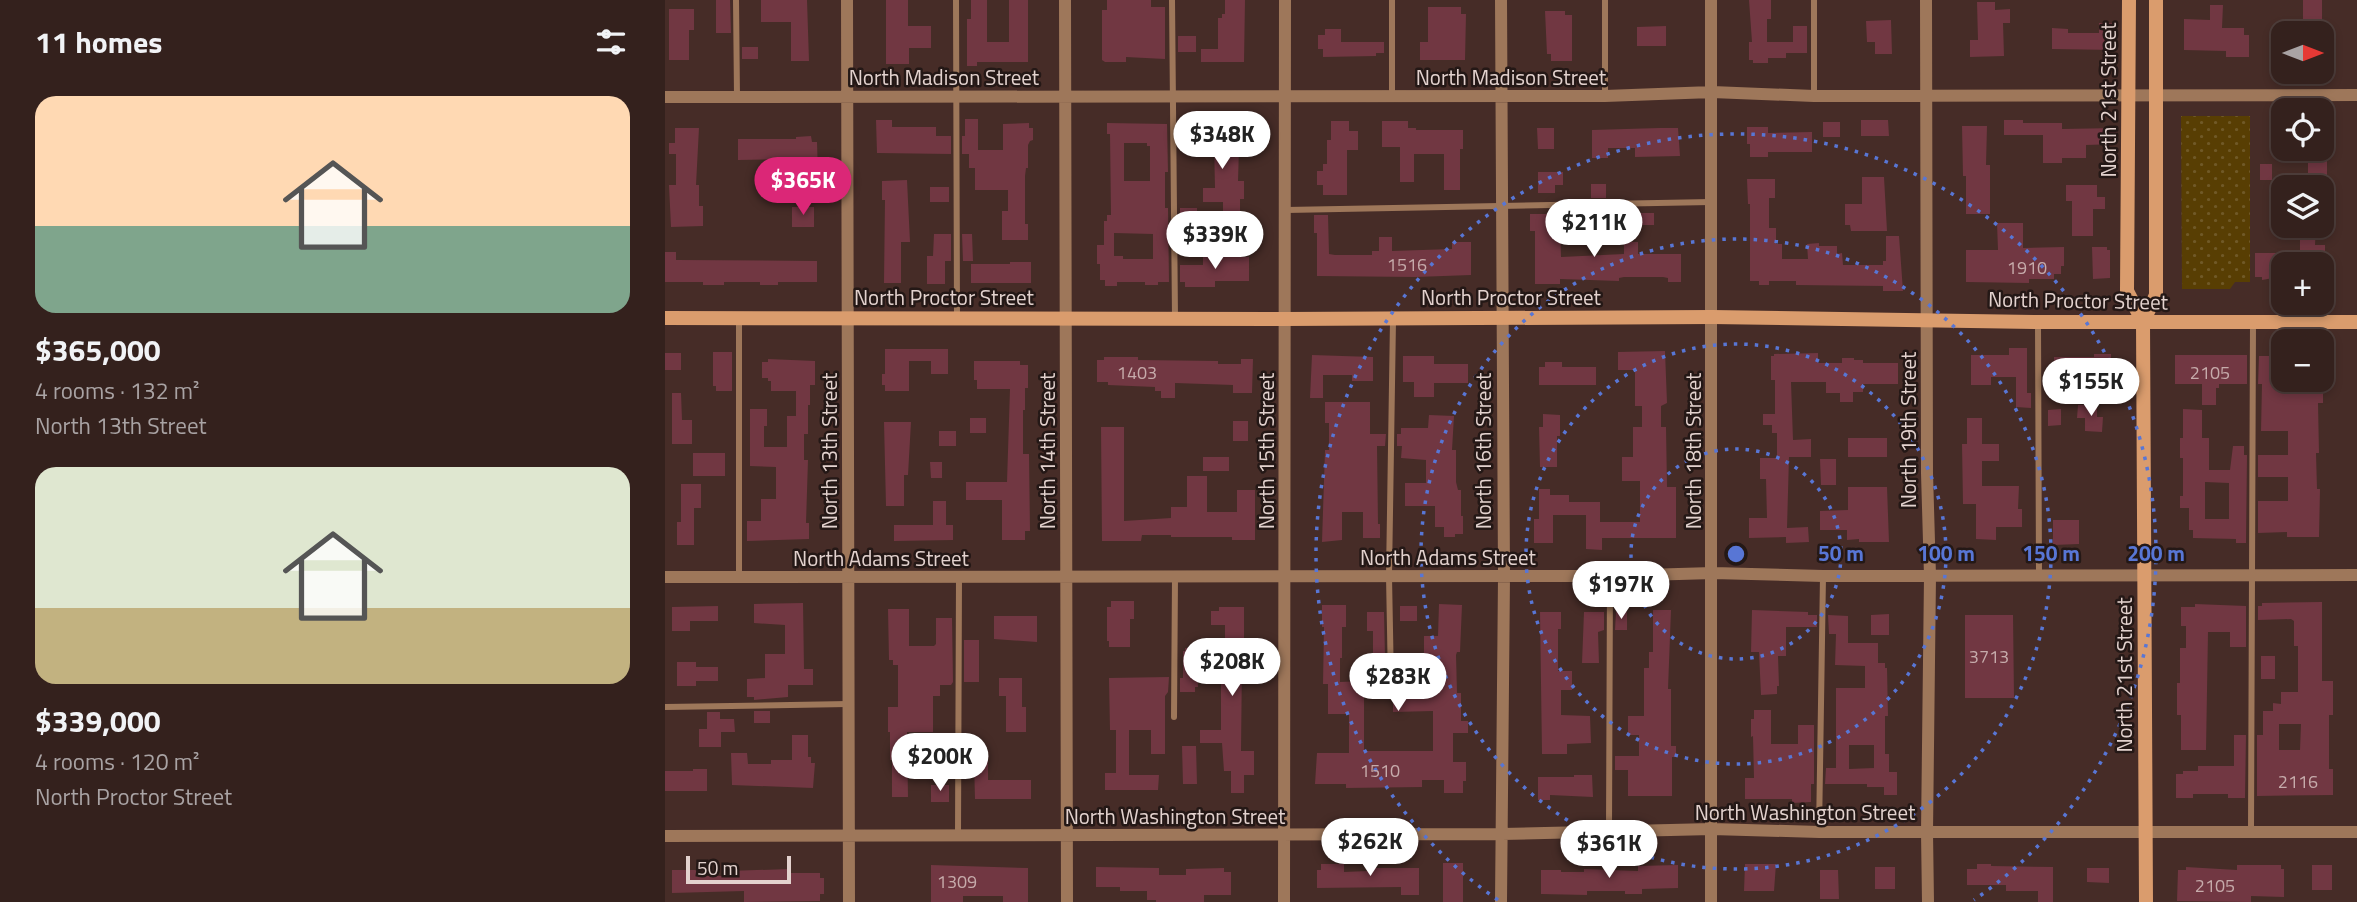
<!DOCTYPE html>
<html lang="en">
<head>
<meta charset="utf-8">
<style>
  body { margin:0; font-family:"Titillium Web",sans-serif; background:#3c2926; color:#f1f3f6; height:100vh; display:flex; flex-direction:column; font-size:26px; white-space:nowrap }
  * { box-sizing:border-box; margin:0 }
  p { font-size:23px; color:#a9a3a4 }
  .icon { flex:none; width:38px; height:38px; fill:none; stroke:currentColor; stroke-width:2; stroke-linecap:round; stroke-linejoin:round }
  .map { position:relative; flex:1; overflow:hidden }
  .side { display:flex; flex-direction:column; background:#34211d; width:665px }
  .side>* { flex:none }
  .needle { width:46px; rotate:90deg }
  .buttons { position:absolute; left:1606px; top:21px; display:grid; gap:14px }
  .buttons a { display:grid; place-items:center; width:63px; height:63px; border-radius:14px; background:#34211d; box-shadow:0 4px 10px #0003,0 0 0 2px #4e3e3b; font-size:35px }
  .scale { position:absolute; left:21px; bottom:18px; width:105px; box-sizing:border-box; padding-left:7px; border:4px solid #e3d2ce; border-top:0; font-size:19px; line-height:24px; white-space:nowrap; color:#e3d2ce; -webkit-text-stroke:5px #241816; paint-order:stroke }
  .price { position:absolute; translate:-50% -60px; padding:0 16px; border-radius:24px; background:#fff; color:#222; font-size:23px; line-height:46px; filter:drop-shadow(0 2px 4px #0008) }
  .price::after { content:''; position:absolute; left:50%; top:42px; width:21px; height:16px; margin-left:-10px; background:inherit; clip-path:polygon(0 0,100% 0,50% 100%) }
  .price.current { background:#db2777; color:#fff }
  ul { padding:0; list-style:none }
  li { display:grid; align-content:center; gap:14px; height:371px; padding:0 35px }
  li span { display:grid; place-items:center; height:217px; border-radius:21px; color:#555 }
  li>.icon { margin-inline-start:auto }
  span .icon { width:126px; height:126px; fill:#fffc; stroke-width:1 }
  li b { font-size:30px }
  h2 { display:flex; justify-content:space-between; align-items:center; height:84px; padding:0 35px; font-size:30px }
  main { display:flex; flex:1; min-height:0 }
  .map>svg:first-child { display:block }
  .garden { fill:url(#garden-dots) }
  .building { fill:#713742; fill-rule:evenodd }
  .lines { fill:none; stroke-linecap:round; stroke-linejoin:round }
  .lane { stroke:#9e775a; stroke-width:6 }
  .street { stroke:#9e775a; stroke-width:12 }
  .secondary { stroke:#da9c6d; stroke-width:14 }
  .ring { fill:none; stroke:#5876d5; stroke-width:3.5; stroke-dasharray:3.5 7 }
  .labels { text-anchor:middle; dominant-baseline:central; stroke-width:5; stroke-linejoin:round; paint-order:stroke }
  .number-label { font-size:18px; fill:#c6abab }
  .street-label { font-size:21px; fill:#e3d2ce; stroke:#241816 }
  .centre { fill:#5876d5; stroke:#241816; stroke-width:3.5 }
  .ring-label { font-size:21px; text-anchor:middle; font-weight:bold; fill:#5876d5; stroke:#241816; stroke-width:5; stroke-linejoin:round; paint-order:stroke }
</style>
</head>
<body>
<main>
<section class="side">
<h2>11 homes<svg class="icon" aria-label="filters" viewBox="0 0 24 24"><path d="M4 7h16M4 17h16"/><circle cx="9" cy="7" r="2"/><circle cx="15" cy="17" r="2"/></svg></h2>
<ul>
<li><span style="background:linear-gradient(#ffd9b3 60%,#7fa58c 0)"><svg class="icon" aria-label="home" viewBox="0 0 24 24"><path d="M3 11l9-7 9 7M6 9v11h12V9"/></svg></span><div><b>$365,000</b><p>4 rooms · 132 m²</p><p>North 13th Street</p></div></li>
<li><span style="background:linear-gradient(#dfe7d0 65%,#c2b280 0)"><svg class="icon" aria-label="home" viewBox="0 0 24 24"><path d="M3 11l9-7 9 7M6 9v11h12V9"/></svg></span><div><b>$339,000</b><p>4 rooms · 120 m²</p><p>North Proctor Street</p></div></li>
</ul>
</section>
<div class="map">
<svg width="1692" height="902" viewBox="0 0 1692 902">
  <defs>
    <pattern id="garden-dots" width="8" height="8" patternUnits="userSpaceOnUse" patternTransform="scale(1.75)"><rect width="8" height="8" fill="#583e03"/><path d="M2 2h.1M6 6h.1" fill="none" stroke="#705927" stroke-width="1.8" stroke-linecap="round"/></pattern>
  </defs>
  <rect width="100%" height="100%" fill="#462c27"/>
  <path class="garden" d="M1516,116H1585V282H1570L1565,289H1517Z"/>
  <path class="building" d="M51,0H65L66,33H51Z
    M96,0H142L144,61H126V22H96Z
    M221,0H243V26H266V48H244V64H221Z
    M306,0H322V42H344V0H363V62H312V66H302V19H306Z
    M442,0H486V7H500V59L461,57V62H440L437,60V10H442Z
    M560,0H580L579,62H536V49H553V18H557V14H560Z
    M1084,0H1106V19H1102V42H1128V26H1142V53H1121V58H1103V63H1088V60H1084V42H1087Z
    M1638,0H1657V33H1638Z
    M1312,2H1330V10L1345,9V23H1338L1339,56L1305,57V40H1313Z
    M1545,5H1558L1557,28H1579V35H1584V57H1561V51L1519,50V19L1545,20Z
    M763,7H796V14H801L800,60H755V42H763Z
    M4,9H29V30H24V60H4Z
    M880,11H900V15H907V61H886V54H882Z
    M1226,20L1227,54H1210V42H1202L1201,21Z
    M1434,23H1450V50L1387,49V28L1403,29V33H1434Z
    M1001,26V46H972V27Z
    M660,29H676V42H719V53H711V56L658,57V49H653V35H660Z
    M513,36H531V52H513Z
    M77,47H93V59H77Z
    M300,119H313V150H338V124L364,123V128H368V140L365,141L363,145V168H361L360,176V224H363V240H337V211H343V190H310V168H304V154H297V136H300Z
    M211,120H227V127H271V136H286V154L212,153Z
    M1196,120H1223L1224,136H1196Z
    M1339,120H1358V123H1397V129L1452,128V144L1421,145V158H1397V163H1378V135H1339Z
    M666,121H684V131H693V150H682V195H658V185H652V171H658V164H662V140H666Z
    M717,121H743V128H751V130H798V149H795V190H779V154H749V182H735V147H717Z
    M1608,121H1619V139H1608Z
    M1158,122H1175V137H1158Z
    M442,123L502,124L503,172H500V208H503L504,282H493V285H480V282H452V286H440V280H435V264H432V245H439V221H442V215H446L445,134H442ZM459,143H482V146H485V181H459ZM449,233L488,234V259H458V256H449Z
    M516,123H534V126H543V131L575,132V136H580V148H574L573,181H579V199H575V220H578V232H558V202H538V188H550L549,142H514V124Z
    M1297,126H1322L1321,165H1325V214H1301V176H1298Z
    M1082,127H1103V133L1147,132V152H1103V157H1085V144H1082Z
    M10,128H34L31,185H34V206H38V226L6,227L4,185H11V154H4V143H10Z
    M872,128H889V149H873Z
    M995,128H1013L1015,156L970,157V148H943V158H927V130Z
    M146,136L147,142H152L153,174H148V182H135L132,171H121L120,159L73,160V139H131V137Z
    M1643,149L1662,151V175H1643Z
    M1595,164H1607V180H1595Z
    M873,172H898V185H890V193H873Z
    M1197,177H1219L1222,231H1186L1185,225H1180V204H1197Z
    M1082,179H1110V198H1104V228H1111V244H1117V259H1143L1142,244L1154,243V246H1172V254L1177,253L1178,265H1218V261H1221V236H1234L1238,291H1218V286L1131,285V281H1104V285H1094V281H1085V204H1083Z
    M242,180L245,242H236V283H219L220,200H217V181Z
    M926,184H941V198H926Z
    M1401,185H1432V197H1440V209H1428V236H1407V201H1401Z
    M265,187H284V202H265Z
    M127,207H149V227H127Z
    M515,208H532V221H515Z
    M974,213H989V225H974Z
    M865,214H885V217H895L896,257L959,254V242H973V254H1016V282H1003V278L998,277H959L954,278V281L895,279V284H870V231H865Z
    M649,215H663L664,254L670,255H707V251H714V237H727V251L787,249V242H806V275L751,277L652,276V233H649Z
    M1332,223H1358V248L1399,247V266H1396V274H1389V279H1364V283L1301,282V250H1333Z
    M1635,226H1651L1650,245H1660V264H1614V277L1597,280V277H1590V253H1635Z
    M269,234H286V261H280V284H262V256H268Z
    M297,234H307L308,261H298Z
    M1427,247H1442V250H1445V278L1428,279Z
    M0,252H11V260L152,261V282H113V285H95V282H59V285H38V282H0Z
    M538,254H550V257H584V281H550V287H520V282H515V265H538Z
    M345,262H366V283H306V264H345Z
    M1344,348H1362V393H1366V408L1351,407V377H1326V385H1306V355H1344Z
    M220,349H283V374H266V361H244V391H220V385H217V374H220Z
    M1000,351L1002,403L996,406V427H1001L1002,487H1011V538H937V550L921,549V515H888V543H869V519H874V489H885V495H904V502H935V522H975V481H957V457H968V427H977V406H970V370H953V352Z
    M48,352H67V391H51V386H48Z
    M0,353H16V370H0Z
    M1153,353V363H1177V358H1189V360H1198V363H1233V384H1198V392H1188V402H1175V393H1161V382H1126L1128,440L1146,439V457H1124L1122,528L1143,527L1144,542L1121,543V537L1084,538V518H1102L1101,479H1095V458H1112V433H1107V425H1098V414H1110V380H1106V356H1109V354Z
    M1429,354H1446V377L1389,378V357H1429Z
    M647,355L708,357V381H687V375H658V398H645Z
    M1510,355H1582V384H1554V388H1551V405H1537V384H1510Z
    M738,356H769V364H803V383H769V397H749V382H738Z
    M1594,356H1619L1618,380H1637V385H1658V403H1653L1654,453H1651L1652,489H1655L1654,537H1622V532L1593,533V501H1623V477H1593V455H1623V431H1596L1597,384H1593Z
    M439,357H473V360L553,361V364H576V359H588L587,393H568V385L510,383V398H496V391H490V387L443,385V382H432V360H439Z
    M103,359L150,361V385H145V405H143V434H139V460H143L141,523H144V539L82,541V521H96V499H111V467L85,466V409H102V426H99V447H122V416H131V391H106V381H103V378H97V362H103Z
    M309,361H355V365H363V388H360V410H358V454H364L365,531H360V540H337V500H301V482H342L345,389H312V380H309Z
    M880,362H897V367H931V385H874V367H880Z
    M7,393H16L17,420H27V444H7Z
    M660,402H705V434H721L720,446H712L713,524H715V538H698V512H677V540L657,542L660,450H664V423H660Z
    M1413,405H1432V417H1438L1437,432L1420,431V418H1412Z
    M1396,409V425L1383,426V410Z
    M1518,409L1537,410V438H1544V470H1565L1568,446H1579V455H1582L1581,543H1571V539L1528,538V530H1524V508H1515V496H1518V458H1515V438H1518ZM1540,482L1564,483V519H1540Z
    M878,414L895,415V436H892V467H875L874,427H878Z
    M764,415L789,416L787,450H791V482L793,490H796V516H798V534H790V537H779V527H770V506H740V483H761V460L736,458L737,446H732V434H736V428H763Z
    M305,418H321V433H305Z
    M1302,418H1317V444H1334V461H1317V486H1354L1353,509H1357V527H1331V540L1311,539V504H1298L1297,444H1302Z
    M568,421H583V441H568Z
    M219,422H246L243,475H239V506H221Z
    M436,427H459V521L506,518V507H522V476H542V512H572V490H590V540H567V537H506V535H477L476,541H437Z
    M274,431H291V446H274Z
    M1183,438H1222V457H1183Z
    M28,453H60V476H28Z
    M538,457H564V471H538Z
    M1155,459H1171V485H1156Z
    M265,462H277V478H266Z
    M16,484H36V508H29V545H12V522H16Z
    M1183,487H1222L1224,542H1194V539L1182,540V530H1155V511L1183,510Z
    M268,501H281V525H288V540L229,541V525H268Z
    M1388,520H1414V544L1388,545Z
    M446,601H469V619H465V647H444V641H442V607H446Z
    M1657,602V681H1668V715H1664V769H1668V795L1592,796V735H1598V711H1608V703L1616,704V692H1633V646H1629V621L1626,619L1593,620V606H1597V603ZM1614,724H1636L1635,750H1614Z
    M138,603L139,669H148V685H123V697L89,700V697H82V679L100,678V654H120V625L89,623V604Z
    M774,604L797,605L795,652H792L791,655L792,693H796V721H803V733H788V762H801V781H798V793H779V780H757V787L681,788V784H650L652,753H684V714H663V684H658L659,627H657V605H681V627H677V658H675V682L699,681V751H768V711L728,712V692H741V664H759V636H773Z
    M1530,604L1581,606V647H1565V632H1543L1541,750H1516V715H1512V683H1515V648H1521V626H1516V607H1530Z
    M53,606V621H25V631H7V607Z
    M735,606H752V621H735Z
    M554,607H579V648H583V660H577L576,751H589V775H579V793H566V771H559L557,743H535V730H556V660H553V647H560V625H546V611H554Z
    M223,609H244V646H269L271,644V618H287L288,682L286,685H275V696H268V732H242L243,797H227V760H225V732H223V707H233V665H228V660H224Z
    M988,610H1006L1003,689H1006V746H1011V757H1007V796H963V770H950V756H974V735H963V716H979V668H984V652H988Z
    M1087,610L1143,612V615H1152V627H1121V656H1113L1114,686H1112V694L1096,695L1094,652H1086Z
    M702,612H719L720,658H708V631H702Z
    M875,612H896V629H893V671H907V690H896V715L925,716L926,743L902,744V754H877Z
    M919,612H939V630L933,632L934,663H917Z
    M951,612H962V630H950Z
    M1224,614V635H1206V615Z
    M1163,615L1183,616V643H1213V663H1220V668H1222L1223,716H1220V754H1224V772H1232V795H1219V787H1202V784H1160L1161,768H1171V688H1200V666L1170,665L1171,634H1164ZM1184,745H1209V768L1184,769Z
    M1300,615H1348L1349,698H1300Z
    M329,616H372V642L329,639Z
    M299,640H314V682H299Z
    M520,648H531L533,687H530V692H515V678H518V651H520Z
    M1596,656H1610V679H1596Z
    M12,662H31V667H53V681H31V686H12Z
    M504,677L503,692L500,696V754H486V730H464V775H494L493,790H440V773H451V730H445L444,678Z
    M334,678H357V707H361V732H341V696H334Z
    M1089,710H1106V744H1133V725H1149V784H1146V802L1127,803V799H1080V778H1089L1088,736L1086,737V719H1089Z
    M89,711H105V723H89Z
    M42,712H55V719H69L70,732H56V747H34V729H42Z
    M127,735H143V757H146V763H150L148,788L67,785L66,753H82L83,764H106V760H127Z
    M1569,735H1581L1580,798H1563V794H1528V798H1511V774H1518V771H1533V766H1569Z
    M517,746H531L532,784H518Z
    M309,760H323V780H366V799H310Z
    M28,769H42V791H0V771H28Z
    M909,775H927L928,797L885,795V800H873V777H909Z
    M266,785H284V802H266Z
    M778,863H798V902H778Z
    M656,864H679V872L703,871V868H754V895H736V887L652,888V870H656Z
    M1080,864H1111L1109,891H1079Z
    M1312,864H1326V866L1388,867V902H1373V891H1341V885H1302V869H1312Z
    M266,865L363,868V902H338V896H298V902H266Z
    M1013,865V888L977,889V894H960V891H922V895L876,894V870H896V872H919V869L973,871V866Z
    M1572,865H1616V869H1619V897L1586,896V902L1512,901L1513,870H1521V867L1572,870Z
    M1647,865H1667V890H1647Z
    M431,867L494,868V875H521V869L559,868V872H566V895H539V902H491V900H482V891H455V887H431Z
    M1210,867H1230V889H1210Z
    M1422,868H1444V883L1422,882Z
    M125,869V873H155V878H159V894H155V901L79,902V891L7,893V870H40V876H63V871Z
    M1155,870H1173L1174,899H1155Z"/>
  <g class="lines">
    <path class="lane" d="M71,0L72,96
      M291,0L292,317
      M507,0L510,318
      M727,0V96
      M1149,0V96
      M940,96V0
      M621,210L1046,202
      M74,320V577
      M1373,324L1374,575
      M726,683L724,576L728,320
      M0,707L183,704
      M509,717L510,577
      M944,831L945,576
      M1586,831L1588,322
      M1154,832L1158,576
      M293,836L294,577"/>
    <path class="street" d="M182,0L184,902
      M400,0L402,902
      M1046,0V902
      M1261,0L1262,473L1265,576L1262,832L1263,902
      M0,97L940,96L1047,92L1149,96L1692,95
      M0,577L945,576L1048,573L1158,576L1692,575
      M0,836L837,834L1047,829L1154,832H1692
      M619,902L620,0
      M836,902L839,576L836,0"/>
    <path class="secondary" d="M1464,0L1462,291L1478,322
      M0,318L619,319L1047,317L1373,322H1692
      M1481,902L1478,322L1491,295V0"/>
  </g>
  <g class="ring">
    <circle cx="1071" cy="554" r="105"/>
    <circle cx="1071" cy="554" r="210"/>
    <circle cx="1071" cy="554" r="315"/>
    <path d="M833 900A420 420 0 1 1 1309 900"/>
  </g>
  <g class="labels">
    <g class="number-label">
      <text x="742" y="264">1516</text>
      <text x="1362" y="267">1910</text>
      <text x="472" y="372">1403</text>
      <text x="1545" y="372">2105</text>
      <text x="1324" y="656">3713</text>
      <text x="715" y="770">1510</text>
      <text x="1633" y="781">2116</text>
      <text x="292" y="881">1309</text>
      <text x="1550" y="885">2105</text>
    </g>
    <g class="street-label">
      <text x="279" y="77">North Madison Street</text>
      <text x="846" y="77">North Madison Street</text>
      <text transform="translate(1443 100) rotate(-90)">North 21st Street</text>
      <text x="279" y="297">North Proctor Street</text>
      <text x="846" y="297">North Proctor Street</text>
      <text transform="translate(1413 300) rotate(1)">North Proctor Street</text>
      <text transform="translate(1243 430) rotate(-90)">North 19th Street</text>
      <text transform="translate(164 451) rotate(-90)">North 13th Street</text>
      <text transform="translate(382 451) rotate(-90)">North 14th Street</text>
      <text transform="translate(601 451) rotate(-90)">North 15th Street</text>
      <text transform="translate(818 451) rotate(-90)">North 16th Street</text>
      <text transform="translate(1028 451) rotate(-90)">North 18th Street</text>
      <text x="783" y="557">North Adams Street</text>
      <text x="216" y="558">North Adams Street</text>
      <text transform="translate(1459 675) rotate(-90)">North 21st Street</text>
      <text x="1140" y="812">North Washington Street</text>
      <text x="510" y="816">North Washington Street</text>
    </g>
  </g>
  <circle cx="1071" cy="554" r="10" class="centre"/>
  <g class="ring-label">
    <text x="1176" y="561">50 m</text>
    <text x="1281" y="561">100 m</text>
    <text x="1386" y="561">150 m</text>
    <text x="1491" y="561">200 m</text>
  </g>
</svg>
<div class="buttons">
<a><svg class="needle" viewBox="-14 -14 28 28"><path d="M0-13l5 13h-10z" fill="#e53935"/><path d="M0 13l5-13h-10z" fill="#a9a3a4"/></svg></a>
<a><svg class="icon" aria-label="locate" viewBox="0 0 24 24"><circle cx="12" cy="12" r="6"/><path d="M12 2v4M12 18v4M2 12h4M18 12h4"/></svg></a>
<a><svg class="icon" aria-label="layers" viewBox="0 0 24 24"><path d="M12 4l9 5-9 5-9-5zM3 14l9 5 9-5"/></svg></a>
<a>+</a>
<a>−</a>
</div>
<div class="scale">50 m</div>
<b class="price" style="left:557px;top:171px">$348K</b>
<b class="price current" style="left:138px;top:217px">$365K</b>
<b class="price" style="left:929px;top:259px">$211K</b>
<b class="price" style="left:550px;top:271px">$339K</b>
<b class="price" style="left:1426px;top:418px">$155K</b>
<b class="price" style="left:956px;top:621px">$197K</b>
<b class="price" style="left:567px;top:698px">$208K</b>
<b class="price" style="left:733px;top:713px">$283K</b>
<b class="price" style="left:275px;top:793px">$200K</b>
<b class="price" style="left:705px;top:878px">$262K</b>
<b class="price" style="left:944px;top:880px">$361K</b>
</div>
</main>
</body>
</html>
